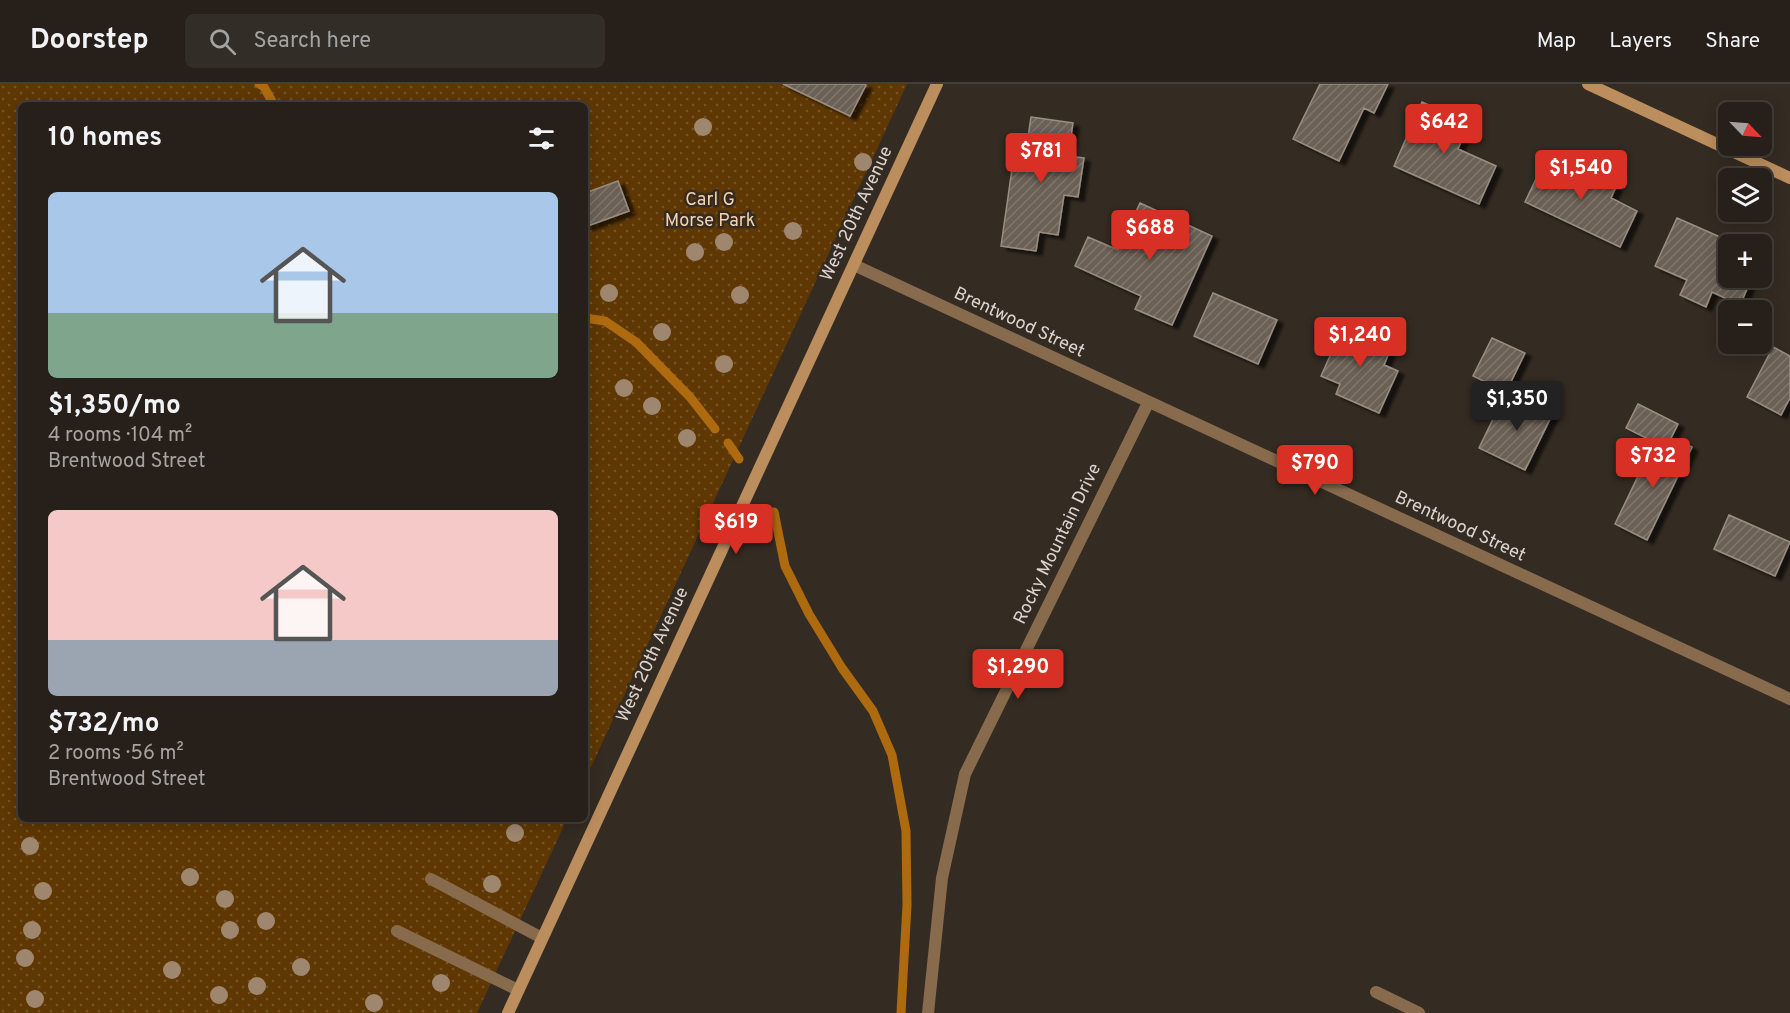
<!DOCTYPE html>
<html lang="en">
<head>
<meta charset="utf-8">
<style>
  body { margin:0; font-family:Overpass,sans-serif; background:#332d27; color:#f1f3f6; height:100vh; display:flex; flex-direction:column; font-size:22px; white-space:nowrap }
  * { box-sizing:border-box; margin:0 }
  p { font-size:20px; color:#a4a3a2 }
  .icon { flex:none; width:33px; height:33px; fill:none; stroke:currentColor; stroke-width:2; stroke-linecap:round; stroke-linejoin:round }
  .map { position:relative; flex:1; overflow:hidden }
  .panel { position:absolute; left:18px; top:18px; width:570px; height:720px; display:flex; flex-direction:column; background:#27201a; border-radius:9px; box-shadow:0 3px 15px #0003,0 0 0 2px #433e39 }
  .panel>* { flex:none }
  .needle { width:39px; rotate:115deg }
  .controls { position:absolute; left:1718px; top:18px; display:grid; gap:12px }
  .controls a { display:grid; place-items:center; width:54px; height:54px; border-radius:9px; background:#27201a; box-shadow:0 3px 15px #0003,0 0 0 2px #433e39; font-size:30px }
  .price { position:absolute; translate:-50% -51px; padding:0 14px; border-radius:6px; background:#d93025; color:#fff; font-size:20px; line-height:39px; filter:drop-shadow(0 2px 3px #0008) }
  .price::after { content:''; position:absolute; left:50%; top:36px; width:18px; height:14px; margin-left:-9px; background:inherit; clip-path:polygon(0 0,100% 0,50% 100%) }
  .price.active { background:#222; color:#fff }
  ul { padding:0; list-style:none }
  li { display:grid; align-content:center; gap:12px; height:318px; padding:0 30px }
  li span { display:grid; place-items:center; height:186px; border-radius:9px; color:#555 }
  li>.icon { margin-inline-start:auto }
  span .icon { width:108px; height:108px; fill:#fffc; stroke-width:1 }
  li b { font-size:26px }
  h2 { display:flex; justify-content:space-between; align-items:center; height:72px; padding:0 30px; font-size:26px }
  header { display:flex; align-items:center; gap:36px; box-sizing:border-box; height:84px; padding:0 30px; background:#27201a; border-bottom:2px solid #433e39 }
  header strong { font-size:28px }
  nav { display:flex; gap:33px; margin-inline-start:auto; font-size:21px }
  .search { width:420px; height:54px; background:#332d27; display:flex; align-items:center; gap:15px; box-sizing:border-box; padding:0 21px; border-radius:9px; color:#a4a3a2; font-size:22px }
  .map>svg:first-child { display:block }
  .park { fill:url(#park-dots) }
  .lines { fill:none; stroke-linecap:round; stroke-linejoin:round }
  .stream { stroke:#ae6a0e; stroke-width:9 }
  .building { fill:url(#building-hatch); stroke:#9a8e83; stroke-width:1.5; filter:url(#shadow) }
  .lane { stroke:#886b4d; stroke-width:12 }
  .street { stroke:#886b4d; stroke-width:12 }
  .secondary { stroke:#bc8d5d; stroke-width:12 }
  .tree { fill:#9f876f }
  .labels { text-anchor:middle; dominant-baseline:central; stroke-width:5; stroke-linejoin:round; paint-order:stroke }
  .park-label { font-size:18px; fill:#f6d2ae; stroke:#342b22 }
  .street-label { font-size:18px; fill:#dbd5cf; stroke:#342b22 }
</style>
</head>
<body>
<header>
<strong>Doorstep</strong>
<div class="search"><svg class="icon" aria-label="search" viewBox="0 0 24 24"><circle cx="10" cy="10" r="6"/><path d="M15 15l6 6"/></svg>Search here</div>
<nav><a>Map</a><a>Layers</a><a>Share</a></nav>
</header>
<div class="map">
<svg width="1790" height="929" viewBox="0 0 1790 929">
  <defs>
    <pattern id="park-dots" width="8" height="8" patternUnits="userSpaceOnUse" patternTransform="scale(1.5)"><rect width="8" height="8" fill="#5e3703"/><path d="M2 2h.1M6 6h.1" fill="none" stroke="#745327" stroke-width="1.8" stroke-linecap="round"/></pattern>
    <pattern id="building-hatch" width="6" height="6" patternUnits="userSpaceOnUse" patternTransform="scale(1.5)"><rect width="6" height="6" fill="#6b6055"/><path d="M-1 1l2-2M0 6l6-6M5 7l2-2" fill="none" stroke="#80766c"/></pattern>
    <filter id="shadow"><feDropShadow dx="6" dy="4" stdDeviation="1.5" flood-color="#0009"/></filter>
  </defs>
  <rect width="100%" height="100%" fill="#342b22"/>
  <path class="park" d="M0,0H907L585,696V21H21V735H567L477,929H0Z"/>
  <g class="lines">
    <path class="stream" d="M259,0L264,3L274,21
      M585,234L605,237L636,258L690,313L715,345
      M728,359L739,375
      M774,428L785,482L809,530L842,584L873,627L892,671L906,747L907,821L901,929"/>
  </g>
  <path class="building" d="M783,0H864L866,1L850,32Z
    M1320,0H1388L1374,29L1364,24L1339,77L1293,55Z
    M1422,18L1469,39L1458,65L1496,82L1479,120L1394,82Z
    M1031,33L1073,39L1068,72L1084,74L1078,113L1064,111L1058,151L1039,148L1036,167L1001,162L1014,71L1025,73Z
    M1548,70L1616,103L1611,114L1637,127L1620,163L1525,118Z
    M618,97L629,127L585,143V109Z
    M1140,119L1212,152L1172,241L1135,225L1141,212L1075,182L1088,153L1118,166Z
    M1677,134L1736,160H1728V194H1752L1740,221L1712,208L1706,223L1680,211L1687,196L1655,182Z
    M1213,209L1277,236L1258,280L1194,252Z
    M1347,234L1374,246L1368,260L1389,269L1384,281L1398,287L1379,329L1336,310L1340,300L1321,292Z
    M1492,254L1525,269L1506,308L1473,292Z
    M1773,263L1790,272V314L1781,331L1747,313Z
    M1516,311L1553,329L1525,386L1479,364L1497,327L1506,331Z
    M1638,320L1678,340L1666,364L1626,344Z
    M1675,355L1692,363L1647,456L1615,440L1652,363L1668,370Z
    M1729,431L1790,458L1775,492L1714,465Z"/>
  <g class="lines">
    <path class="lane" d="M431,795L542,854
      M397,847L518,906"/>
    <path class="street" d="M854,181L1790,615
      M1376,908L1419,929
      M928,929L942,794L965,690L1148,319"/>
    <path class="secondary" d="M1588,0L1790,94
      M508,929L937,0"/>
  </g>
  <g class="tree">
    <circle cx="703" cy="43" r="9"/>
    <circle cx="863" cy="78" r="9"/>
    <circle cx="793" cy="147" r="9"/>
    <circle cx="724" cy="158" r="9"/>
    <circle cx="695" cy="168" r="9"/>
    <circle cx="609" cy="209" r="9"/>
    <circle cx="740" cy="211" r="9"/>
    <circle cx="662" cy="248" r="9"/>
    <circle cx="724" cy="280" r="9"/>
    <circle cx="624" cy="304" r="9"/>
    <circle cx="652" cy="322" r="9"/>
    <circle cx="687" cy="354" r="9"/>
    <circle cx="515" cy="749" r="9"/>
    <circle cx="30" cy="762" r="9"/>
    <circle cx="190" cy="793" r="9"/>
    <circle cx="492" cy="800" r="9"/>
    <circle cx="43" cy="807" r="9"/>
    <circle cx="225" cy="815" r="9"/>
    <circle cx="266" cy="837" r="9"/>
    <circle cx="32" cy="846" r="9"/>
    <circle cx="230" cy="846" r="9"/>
    <circle cx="25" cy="874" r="9"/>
    <circle cx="301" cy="883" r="9"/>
    <circle cx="172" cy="886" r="9"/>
    <circle cx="441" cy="899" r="9"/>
    <circle cx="257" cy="902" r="9"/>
    <circle cx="219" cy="911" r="9"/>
    <circle cx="35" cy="915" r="9"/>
    <circle cx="374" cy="919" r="9"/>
  </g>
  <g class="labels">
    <g class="park-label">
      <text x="710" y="116">Carl G<tspan x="710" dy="21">Morse Park</tspan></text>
    </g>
    <g class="street-label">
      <text transform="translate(857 130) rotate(-65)">West 20th Avenue</text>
      <text transform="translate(1019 239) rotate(25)">Brentwood Street</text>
      <text transform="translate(1460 443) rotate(25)">Brentwood Street</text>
      <text transform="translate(1058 460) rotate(-64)">Rocky Mountain Drive</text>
      <text transform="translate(653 571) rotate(-65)">West 20th Avenue</text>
    </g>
  </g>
</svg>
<div class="controls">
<a><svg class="needle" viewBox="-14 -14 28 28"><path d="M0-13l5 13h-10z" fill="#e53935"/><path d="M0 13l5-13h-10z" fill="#a4a3a2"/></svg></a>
<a><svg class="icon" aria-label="layers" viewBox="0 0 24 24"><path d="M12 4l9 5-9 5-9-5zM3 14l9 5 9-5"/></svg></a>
<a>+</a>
<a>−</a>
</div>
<b class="price" style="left:1444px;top:71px">$642</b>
<b class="price" style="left:1041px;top:100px">$781</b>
<b class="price" style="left:1581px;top:117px">$1,540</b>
<b class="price" style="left:1150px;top:177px">$688</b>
<b class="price" style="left:1360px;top:284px">$1,240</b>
<b class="price active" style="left:1517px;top:348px">$1,350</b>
<b class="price" style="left:1653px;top:405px">$732</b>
<b class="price" style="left:1315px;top:412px">$790</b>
<b class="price" style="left:736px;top:471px">$619</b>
<b class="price" style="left:1018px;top:616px">$1,290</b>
<section class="panel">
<h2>10 homes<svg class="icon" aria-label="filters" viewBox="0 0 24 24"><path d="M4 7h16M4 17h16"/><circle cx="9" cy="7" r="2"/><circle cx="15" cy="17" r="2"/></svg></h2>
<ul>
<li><span style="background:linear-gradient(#a9c7e8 65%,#7fa58c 0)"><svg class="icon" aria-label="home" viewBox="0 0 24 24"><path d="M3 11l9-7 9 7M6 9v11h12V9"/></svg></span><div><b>$1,350/mo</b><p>4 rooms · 104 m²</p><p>Brentwood Street</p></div></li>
<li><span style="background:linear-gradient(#f6c9c9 70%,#9aa5b1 0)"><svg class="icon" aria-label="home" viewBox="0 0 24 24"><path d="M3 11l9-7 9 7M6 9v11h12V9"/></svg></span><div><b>$732/mo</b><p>2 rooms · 56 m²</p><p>Brentwood Street</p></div></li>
</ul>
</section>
</div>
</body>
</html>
